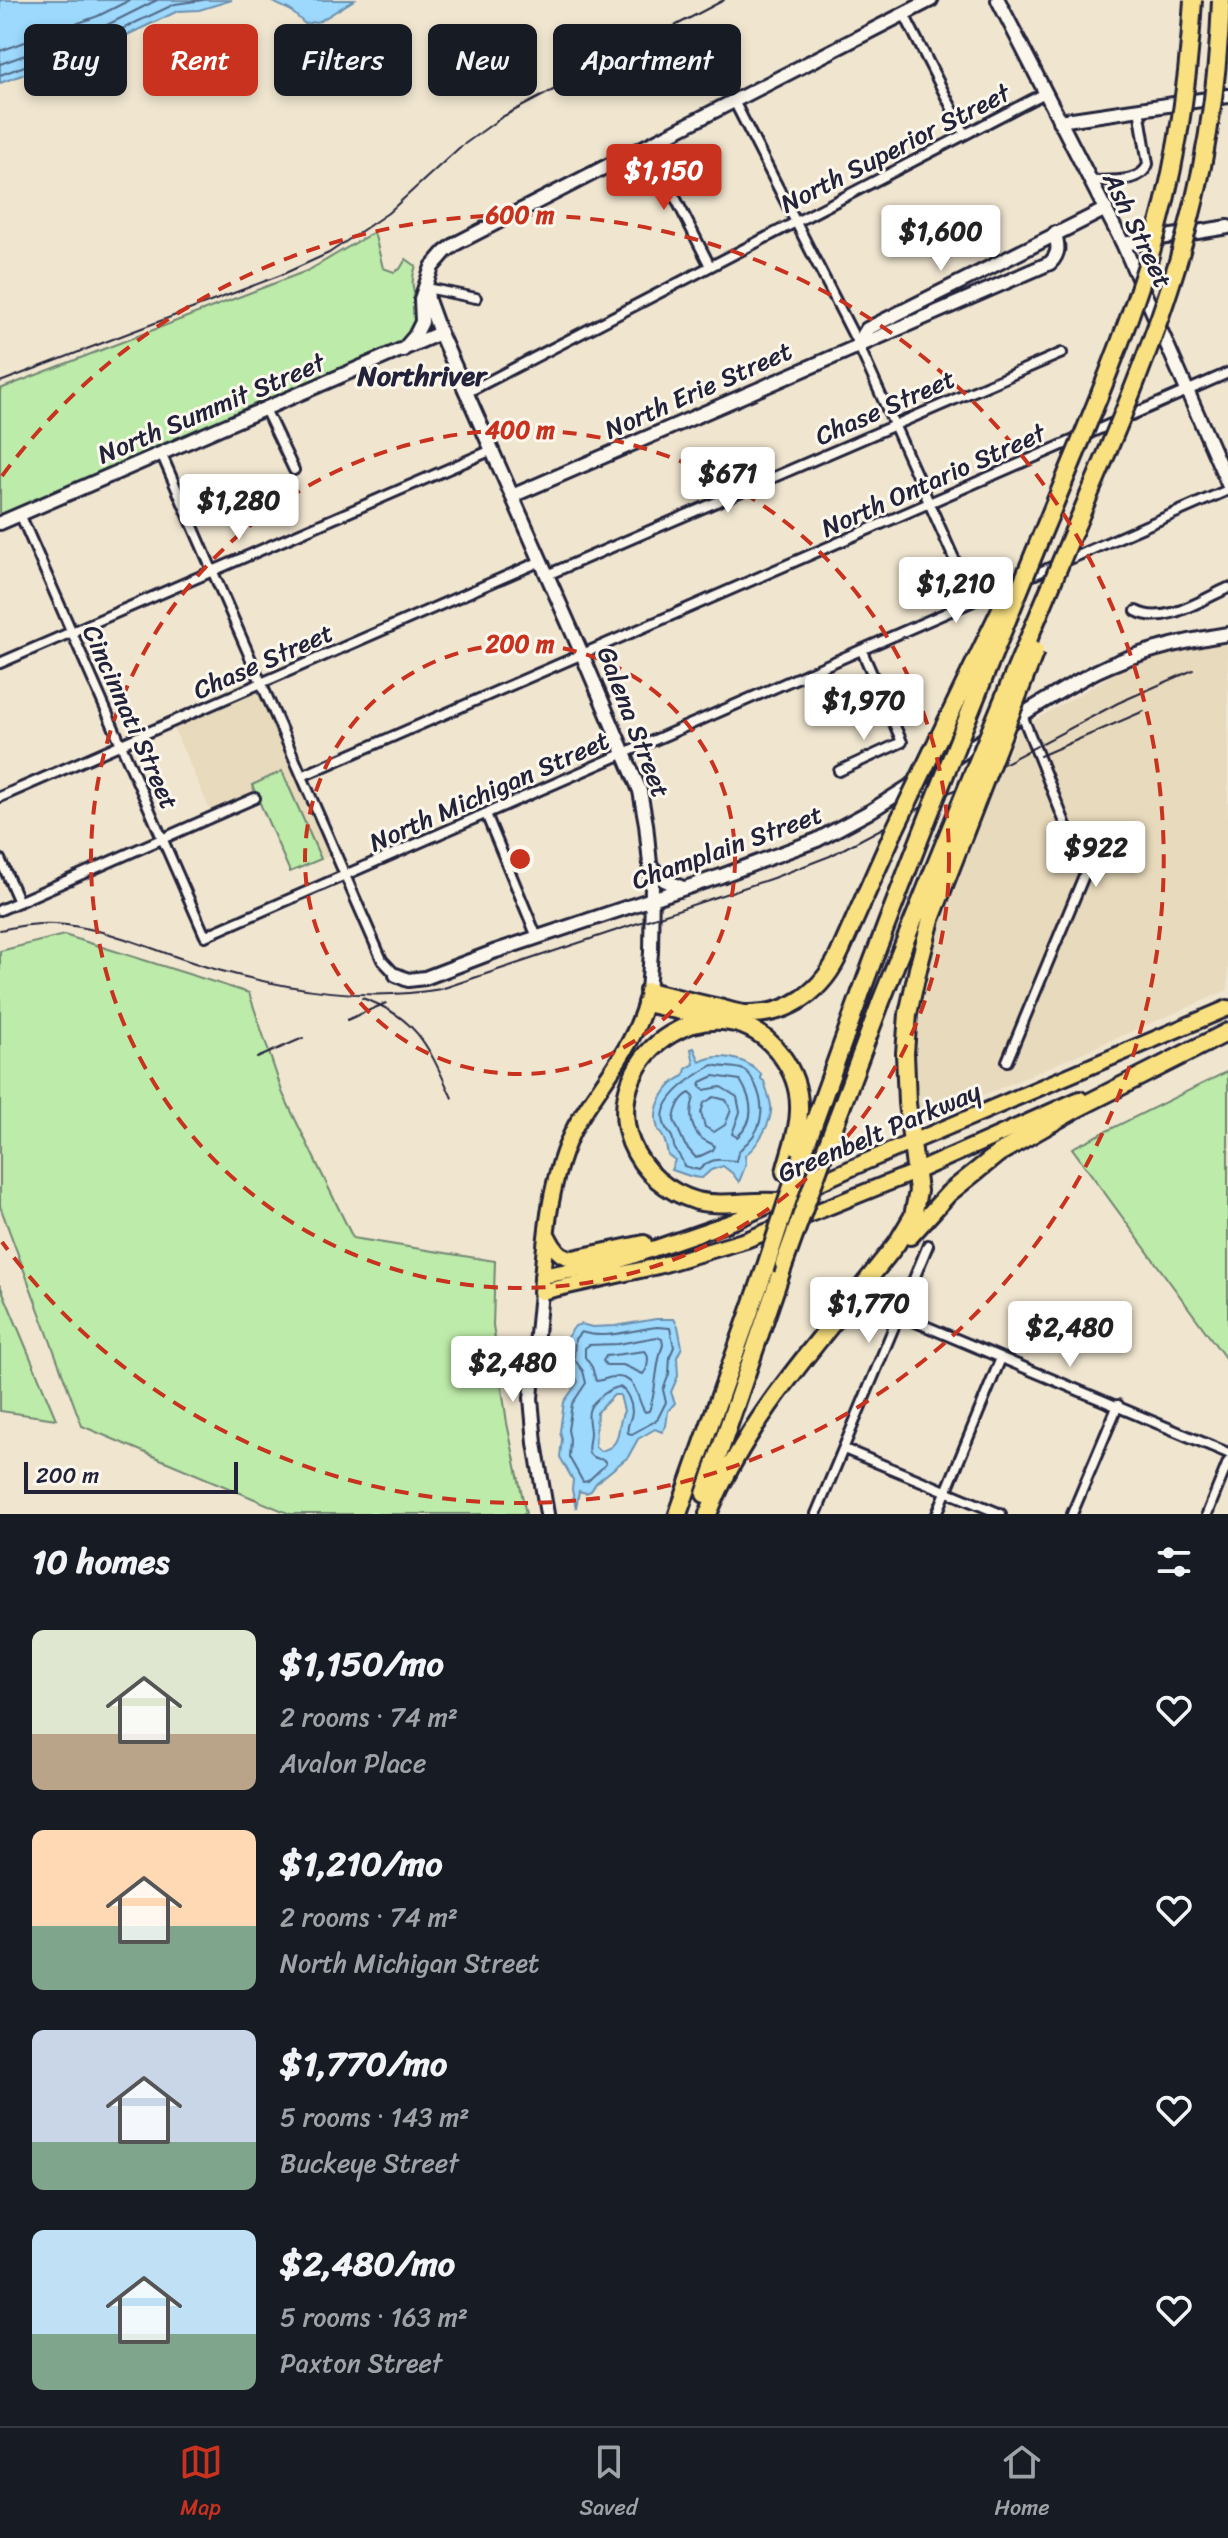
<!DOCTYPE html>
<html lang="en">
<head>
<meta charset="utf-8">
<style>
  body { margin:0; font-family:Sriracha,sans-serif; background:#20242c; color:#f1f3f6; height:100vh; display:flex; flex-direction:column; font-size:30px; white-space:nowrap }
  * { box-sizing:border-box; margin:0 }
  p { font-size:26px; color:#9ea1a6 }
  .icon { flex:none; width:44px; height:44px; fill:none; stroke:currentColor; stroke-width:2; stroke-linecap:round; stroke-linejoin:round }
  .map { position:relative; height:1514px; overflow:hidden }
  .panel { display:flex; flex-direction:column; background:#171b24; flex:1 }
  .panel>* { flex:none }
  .guide { position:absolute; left:24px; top:24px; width:800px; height:72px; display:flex; gap:16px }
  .scale { position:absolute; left:24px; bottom:20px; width:214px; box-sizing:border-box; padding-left:8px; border:4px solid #22223b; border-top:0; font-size:22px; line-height:28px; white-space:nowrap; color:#22223b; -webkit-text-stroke:6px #fbf7ec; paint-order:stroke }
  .price { position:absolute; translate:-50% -68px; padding:0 18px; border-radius:8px; background:#fff; color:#222; font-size:26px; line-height:52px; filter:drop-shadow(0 2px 4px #0008) }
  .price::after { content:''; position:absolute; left:50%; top:48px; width:24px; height:18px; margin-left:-12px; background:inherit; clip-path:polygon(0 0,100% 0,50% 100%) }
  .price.on { background:#c8321e; color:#fff }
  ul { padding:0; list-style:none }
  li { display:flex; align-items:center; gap:24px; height:200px; padding:0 32px }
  li span { display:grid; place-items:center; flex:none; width:224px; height:160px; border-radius:12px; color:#555 }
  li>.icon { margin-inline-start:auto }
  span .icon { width:96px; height:96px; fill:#fffc; stroke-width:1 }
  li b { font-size:34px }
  h2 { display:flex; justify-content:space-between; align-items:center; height:96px; padding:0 32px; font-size:34px }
  .pill { padding:0 28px; border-radius:12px; background:#171b24; box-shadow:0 4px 12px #0003; font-size:28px; line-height:72px }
  .pill.on { background:#c8321e; color:#fff }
  .tabs { display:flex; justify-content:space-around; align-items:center; height:112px; border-top:2px solid #363941; background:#171b24; font-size:22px; color:#9ea1a6 }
  .tabs a { display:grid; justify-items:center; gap:4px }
  .tabs .on { color:#c8321e }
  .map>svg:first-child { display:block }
  .built { fill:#e8dabc }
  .green { fill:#bdeba9; stroke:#708672; stroke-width:2 }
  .water { fill:#9cd9fd; stroke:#6b90af; stroke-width:2; fill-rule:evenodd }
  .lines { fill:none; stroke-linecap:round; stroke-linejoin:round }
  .shore { stroke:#536b89; stroke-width:2 }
  .street-casing { stroke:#22223b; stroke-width:14 }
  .secondary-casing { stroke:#22223b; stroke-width:18 }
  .primary-casing { stroke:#22223b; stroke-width:20 }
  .highway-casing { stroke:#22223b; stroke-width:22 }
  .street { stroke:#fbf7ec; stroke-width:8 }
  .secondary { stroke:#fbf7ec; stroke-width:12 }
  .primary { stroke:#f9e181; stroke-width:14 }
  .highway { stroke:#f9e181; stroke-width:16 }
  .rail { stroke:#22223b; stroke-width:2 }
  .highway-bridge-casing { stroke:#22223b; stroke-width:22; stroke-linecap:butt }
  .highway-bridge { stroke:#f9e181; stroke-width:16 }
  .ring { fill:none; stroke:#c8321e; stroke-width:4; stroke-dasharray:14 10 }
  .labels { text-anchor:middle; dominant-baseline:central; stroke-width:6; stroke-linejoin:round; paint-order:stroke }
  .street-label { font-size:26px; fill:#22223b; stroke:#fbf7ec }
  .neighbourhood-label { font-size:28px; font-weight:bold; fill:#22223b; stroke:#fbf7ec }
  .centre { fill:#c8321e; stroke:#fbf7ec; stroke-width:4 }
  .ring-label { font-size:24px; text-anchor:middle; font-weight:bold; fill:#c8321e; stroke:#fbf7ec; stroke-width:6; stroke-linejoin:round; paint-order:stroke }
</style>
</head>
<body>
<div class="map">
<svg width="1228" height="1514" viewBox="0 0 1228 1514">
  <rect width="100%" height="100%" fill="#f0e6d0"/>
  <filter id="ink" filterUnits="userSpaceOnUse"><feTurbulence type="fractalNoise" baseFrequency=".0125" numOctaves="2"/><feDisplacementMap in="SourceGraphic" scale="16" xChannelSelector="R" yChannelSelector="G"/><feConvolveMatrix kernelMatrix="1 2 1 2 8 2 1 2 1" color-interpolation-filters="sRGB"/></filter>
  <g filter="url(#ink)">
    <path class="built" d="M1228,644V990L921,1122L915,1066L923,975L938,921L1018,730L1124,668L1194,646Z
      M259,690L331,856L290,872L255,793L210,810L173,727Z"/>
    <path class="green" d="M374,232L383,268L394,272L400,269L406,259L416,266C403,299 434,305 405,340L0,517V389L309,270Z
      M282,771L321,859L290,872L252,785Z
      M64,935L249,993L283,1094L353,1238L495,1261L493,1326L507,1423L526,1514H290L82,1426L0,1206V951Z
      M1228,1071V1362L1072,1148Z
      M0,1285L56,1419L0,1411Z"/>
    <path class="water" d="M0,0H232L199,10L178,11L110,43L0,83Z
      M268,0H354L320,21L305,24L290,10Z
      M694,1048L700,1062C718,1052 746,1058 761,1074V1079L764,1081C766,1089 770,1098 771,1106C773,1121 757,1147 745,1155L746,1164L739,1182L732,1173L723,1166L711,1170L702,1178C690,1178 681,1172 671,1170L675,1160L668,1155C667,1149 666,1143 663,1137C658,1128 659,1136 657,1125C652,1106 667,1083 684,1076L686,1069L694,1064L691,1049Z
      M656,1319H674L678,1326L682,1347L677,1357L678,1376L671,1392L675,1403L668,1411L666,1426L662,1432L655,1429L638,1439L628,1457L596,1483L591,1491L586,1493L579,1491L576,1508L572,1490L573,1480L560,1457L562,1439L560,1431L564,1402L578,1382L566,1357L567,1337L575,1326L581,1324L592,1327L615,1326ZM614,1395H620L624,1411C615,1429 624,1446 600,1451L595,1446L597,1412Z"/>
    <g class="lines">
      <path class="shore" d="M0,51L98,16L130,0
        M0,64L103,27L157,0
        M0,75L107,36L175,4L203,0
        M713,1065C723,1068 734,1066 744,1070C751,1074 751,1078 755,1084C764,1103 765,1125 748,1142C741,1149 738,1150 736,1161C719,1160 713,1156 699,1170L684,1166C682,1157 679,1156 675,1149C673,1146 674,1141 672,1137C670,1133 666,1130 665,1126C654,1100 697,1074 713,1065Z
        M714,1076L740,1080C752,1099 757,1120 737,1137L732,1134L740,1112L737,1097L721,1087L704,1090L700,1087L701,1082Z
        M690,1093L694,1097C690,1109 689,1125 699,1136C703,1141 710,1142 715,1146L713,1150L696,1158L685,1145L674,1120C675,1110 680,1097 690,1093Z
        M714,1097L726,1100L731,1110L725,1125L714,1132L705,1127L701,1113L704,1103Z
        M657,1327L670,1328L674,1347L670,1356L669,1374L663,1390L666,1402L657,1420L632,1434L628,1433C626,1424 631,1422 632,1412C632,1403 627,1391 620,1387C611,1387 594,1400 590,1408C586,1416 590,1425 590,1433C589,1449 582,1457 604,1460L606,1464L588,1481L583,1482L569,1457L570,1439L568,1430L572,1404L586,1383L583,1371L574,1359L575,1339L581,1332C605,1340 632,1330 657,1327Z
        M657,1337L662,1339L663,1345C655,1364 657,1391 649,1411L645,1412C636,1399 638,1375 614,1377C607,1377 603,1381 596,1381L592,1367L585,1357V1348L589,1345L618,1344Z
        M645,1351C650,1356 648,1369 643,1374L623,1365H606L603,1361L606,1356Z"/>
      <defs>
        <path id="street" d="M904,14L965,134
          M734,101L858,344L973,601
          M648,144L710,266
          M1091,181C1109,180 1141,184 1148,164L1139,109
          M427,288L476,298
          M466,393L1045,93
          M265,409L294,470
          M161,453L382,960L396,975
          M20,514L205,936L1228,490
          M547,575L1062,353
          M1136,611C1164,626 1201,600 1228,588
          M0,663L492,450
          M839,771L902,742L862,651
          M302,776L1228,373
          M0,797L541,561
          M486,814L537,937
          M0,859L19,902
          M0,910L255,798
          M1007,1061L1085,873L1022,715
          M899,1315L1228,1453
          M844,1449L1001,1514
          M816,1514L928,1245
          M937,1514L1001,1358
          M1072,1514L1118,1405
          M1207,1514L1228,1462"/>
        <path id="secondary" d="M998,0L1123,244L1228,484
          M1059,121L1228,96
          M1123,244L1228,227
          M427,288L428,300L440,333L582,654L640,791L646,824L652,884L651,952L648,991
          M858,344L867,329L1106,209
          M403,350L415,336L422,322L421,299L432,267L445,252L457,243L931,0
          M512,496L1050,263C1060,253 1058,246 1055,233
          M0,523L440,333
          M1006,725C1036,706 1065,687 1097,671C1138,651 1183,641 1228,634
          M651,866L664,880L683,888
          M396,975L408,980L425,978L496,951L721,876L817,840L869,812L987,737
          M541,1292L531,1398L535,1443L547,1514"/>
        <path id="primary" d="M648,992C638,1044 602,1080 576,1125C550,1173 545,1238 541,1292L658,1266L746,1240L915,1172L1080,1099
          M548,1236C554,1248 559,1257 573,1258L644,1243
          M542,1276L612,1263L734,1221L865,1162L1228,1008"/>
        <path id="highway" d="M648,991C670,996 692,1002 715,1007C725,1009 734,1013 745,1014C790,1016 824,990 841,950
          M646,1003L711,1018
          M826,1148L880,1004
          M802,1156L860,995
          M776,1202C750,1200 723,1207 697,1201C667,1192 643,1172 631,1143C597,1051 721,974 781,1055C792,1070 799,1088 799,1106C800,1128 790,1151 785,1172
          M910,1236L949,1193L999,1153L1076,1109L1228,1032
          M705,1494L784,1264
          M678,1514L765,1269
          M708,1514C750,1411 830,1330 897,1243L913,1216L918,1191L907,1103L905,1053L908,1014L918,969"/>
      </defs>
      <use href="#street" class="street-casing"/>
      <use href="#secondary" class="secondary-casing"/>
      <use href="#primary" class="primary-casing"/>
      <use href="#highway" class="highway-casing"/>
      <use href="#street" class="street"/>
      <use href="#secondary" class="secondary"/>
      <use href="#primary" class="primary"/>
      <use href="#highway" class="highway"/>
      <path class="rail" d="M0,382L281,275L329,253L388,213L459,148L502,117L724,0
        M1040,756L1144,711
        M0,930C18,926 36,923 54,924C111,927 164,956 218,970C291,990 366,1002 441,989L773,878L830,856L1118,703L1193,670
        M362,998C418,1017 429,1048 452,1098
        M347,1020L386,1003
        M257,1058L303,1038"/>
      <defs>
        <path id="highway-bridge" d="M841,950L894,831L1009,592
          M918,969L931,919L1035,651
          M860,995C916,844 977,694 1038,544C1075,453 1116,362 1146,268C1174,182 1188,90 1193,0
          M880,1004C936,863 993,723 1052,583C1094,481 1141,380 1174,274C1202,187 1218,91 1221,0
          M784,1264L826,1148
          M765,1269L802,1156"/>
      </defs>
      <use href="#highway-bridge" class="highway-bridge-casing"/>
      <use href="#highway-bridge" class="highway-bridge"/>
    </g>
  </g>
  <g class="ring">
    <circle cx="520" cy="859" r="215"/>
    <circle cx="520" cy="859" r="429"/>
    <path d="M2 476A644 644 0 1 1 2 1242"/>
  </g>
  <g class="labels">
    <g class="street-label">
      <text transform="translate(895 148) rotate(-27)">North Superior Street</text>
      <text transform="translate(1138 230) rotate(64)">Ash Street</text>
      <text transform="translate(698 390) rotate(-24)">North Erie Street</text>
      <text transform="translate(885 407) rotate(-24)">Chase Street</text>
      <text transform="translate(211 408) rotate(-23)">North Summit Street</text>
      <text transform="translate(933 480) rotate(-24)">North Ontario Street</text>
      <text transform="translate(263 661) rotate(-24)">Chase Street</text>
      <text transform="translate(131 717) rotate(66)">Cincinnati Street</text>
      <text transform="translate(634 722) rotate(69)">Galena Street</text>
      <text transform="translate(489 791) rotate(-24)">North Michigan Street</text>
      <text transform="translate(727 847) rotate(-20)">Champlain Street</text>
      <text transform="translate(879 1132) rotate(-23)">Greenbelt Parkway</text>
    </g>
    <g class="neighbourhood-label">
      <text x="422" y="375">Northriver</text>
    </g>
  </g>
  <circle cx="520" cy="859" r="12" class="centre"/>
  <g class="ring-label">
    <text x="520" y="223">600 m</text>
    <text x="520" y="438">400 m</text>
    <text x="520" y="652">200 m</text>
  </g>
</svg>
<div class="scale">200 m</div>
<b class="price on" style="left:664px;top:212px">$1,150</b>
<b class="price" style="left:941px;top:273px">$1,600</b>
<b class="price" style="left:728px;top:515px">$671</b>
<b class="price" style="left:239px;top:542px">$1,280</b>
<b class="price" style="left:956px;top:625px">$1,210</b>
<b class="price" style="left:864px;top:742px">$1,970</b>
<b class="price" style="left:1096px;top:889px">$922</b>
<b class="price" style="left:869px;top:1345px">$1,770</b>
<b class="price" style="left:1070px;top:1369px">$2,480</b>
<b class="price" style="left:513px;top:1404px">$2,480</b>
<div class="guide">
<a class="pill">Buy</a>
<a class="pill on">Rent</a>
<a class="pill">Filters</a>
<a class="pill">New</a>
<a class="pill">Apartment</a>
</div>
</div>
<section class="panel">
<h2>10 homes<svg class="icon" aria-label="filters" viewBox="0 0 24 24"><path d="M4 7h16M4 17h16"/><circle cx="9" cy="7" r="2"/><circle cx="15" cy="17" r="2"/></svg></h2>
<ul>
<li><span style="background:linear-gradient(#dfe7d0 65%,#b9a48a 0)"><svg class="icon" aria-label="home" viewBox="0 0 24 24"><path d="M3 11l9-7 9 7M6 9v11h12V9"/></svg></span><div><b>$1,150/mo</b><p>2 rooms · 74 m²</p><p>Avalon Place</p></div><svg class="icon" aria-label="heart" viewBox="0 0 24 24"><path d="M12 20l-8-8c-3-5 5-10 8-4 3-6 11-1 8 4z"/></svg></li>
<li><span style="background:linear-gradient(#ffd9b3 60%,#7fa58c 0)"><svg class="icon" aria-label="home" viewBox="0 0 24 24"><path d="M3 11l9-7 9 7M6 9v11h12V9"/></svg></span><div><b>$1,210/mo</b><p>2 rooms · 74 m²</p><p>North Michigan Street</p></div><svg class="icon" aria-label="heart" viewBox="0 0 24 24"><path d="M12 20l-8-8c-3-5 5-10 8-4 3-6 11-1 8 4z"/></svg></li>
<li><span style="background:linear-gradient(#c9d6e8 70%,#7fa58c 0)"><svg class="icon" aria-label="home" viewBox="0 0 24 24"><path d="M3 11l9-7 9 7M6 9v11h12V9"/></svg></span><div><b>$1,770/mo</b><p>5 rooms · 143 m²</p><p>Buckeye Street</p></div><svg class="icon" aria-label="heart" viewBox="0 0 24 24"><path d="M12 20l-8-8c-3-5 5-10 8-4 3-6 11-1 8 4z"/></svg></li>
<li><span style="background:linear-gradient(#bfe0f5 65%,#7fa58c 0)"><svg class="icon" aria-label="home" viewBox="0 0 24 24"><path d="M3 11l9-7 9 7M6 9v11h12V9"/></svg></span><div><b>$2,480/mo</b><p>5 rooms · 163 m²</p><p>Paxton Street</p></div><svg class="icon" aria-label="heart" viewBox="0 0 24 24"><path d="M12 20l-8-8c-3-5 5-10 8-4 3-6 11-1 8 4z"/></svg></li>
</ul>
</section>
<nav class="tabs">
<a class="on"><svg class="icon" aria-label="map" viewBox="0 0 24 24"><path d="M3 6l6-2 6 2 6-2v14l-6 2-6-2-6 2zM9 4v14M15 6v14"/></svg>Map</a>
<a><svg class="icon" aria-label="saved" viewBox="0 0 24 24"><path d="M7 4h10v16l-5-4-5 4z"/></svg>Saved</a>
<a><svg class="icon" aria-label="home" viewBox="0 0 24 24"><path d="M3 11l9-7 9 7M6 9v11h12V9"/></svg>Home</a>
</nav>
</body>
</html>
